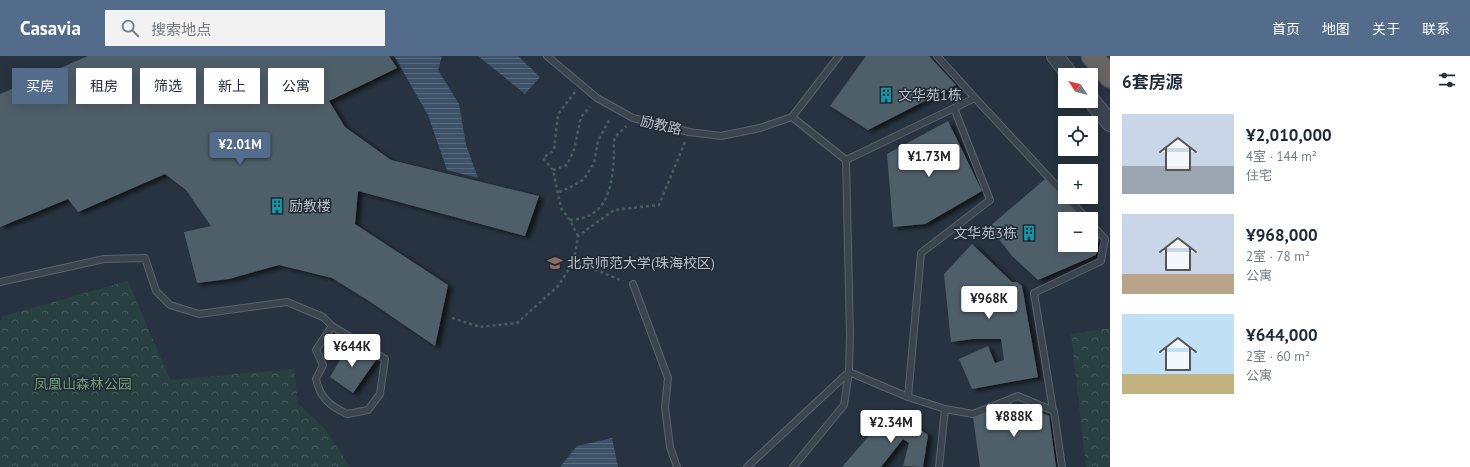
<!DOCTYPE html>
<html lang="zh">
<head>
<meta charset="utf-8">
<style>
  body { margin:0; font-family:"PT Sans","Noto Sans SC",sans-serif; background:#f2f2f3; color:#1f2937; height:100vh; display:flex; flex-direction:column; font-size:15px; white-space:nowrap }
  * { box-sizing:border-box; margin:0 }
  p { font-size:13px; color:#747a83 }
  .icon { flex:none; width:22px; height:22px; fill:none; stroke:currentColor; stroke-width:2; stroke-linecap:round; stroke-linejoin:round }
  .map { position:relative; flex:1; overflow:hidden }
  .details { display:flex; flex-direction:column; background:#fff; width:360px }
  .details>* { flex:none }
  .guide { position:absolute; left:12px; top:12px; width:380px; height:36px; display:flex; gap:8px }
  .needle { width:26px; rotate:306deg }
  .controls { position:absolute; left:1058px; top:12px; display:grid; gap:8px }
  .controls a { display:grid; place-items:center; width:40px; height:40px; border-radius:0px; background:#fff; box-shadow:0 2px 10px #0003; font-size:20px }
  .price { position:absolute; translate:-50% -34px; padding:0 9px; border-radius:4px; background:#fff; color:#222; font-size:13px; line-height:26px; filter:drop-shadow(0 1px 2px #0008) }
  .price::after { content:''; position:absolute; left:50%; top:24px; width:12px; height:9px; margin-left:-6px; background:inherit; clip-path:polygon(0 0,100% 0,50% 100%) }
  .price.current { background:#536c8c; color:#fff }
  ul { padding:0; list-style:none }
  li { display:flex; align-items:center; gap:12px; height:100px; padding:0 12px }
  li span { display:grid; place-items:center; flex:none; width:112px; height:80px; border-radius:0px; color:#555 }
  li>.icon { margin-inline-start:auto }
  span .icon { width:48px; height:48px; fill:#fffc; stroke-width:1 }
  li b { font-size:17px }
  h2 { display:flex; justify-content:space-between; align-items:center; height:48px; padding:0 12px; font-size:17px }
  .chip { padding:0 14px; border-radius:0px; background:#fff; box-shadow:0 2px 10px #0003; font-size:14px; line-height:36px }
  .chip.current { background:#536c8c; color:#fff }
  header { display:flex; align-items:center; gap:24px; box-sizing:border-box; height:56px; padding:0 20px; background:#536c8c; color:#fff }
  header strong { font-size:19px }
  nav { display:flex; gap:22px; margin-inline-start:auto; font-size:14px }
  .search { width:280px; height:36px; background:#f2f2f3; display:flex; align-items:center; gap:10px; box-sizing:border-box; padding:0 14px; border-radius:0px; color:#747a83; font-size:15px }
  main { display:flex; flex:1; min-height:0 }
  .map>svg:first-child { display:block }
  .park { fill:url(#park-crowns) }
  .water { fill:url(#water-rules) }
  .building { fill:#505e6b; filter:url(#shadow) }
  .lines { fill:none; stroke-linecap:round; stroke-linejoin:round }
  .service-casing { stroke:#59636d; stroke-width:8 }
  .tertiary-casing { stroke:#59636d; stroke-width:18 }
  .trunk-casing { stroke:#46505a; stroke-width:23 }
  .path { stroke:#475d5e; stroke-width:2.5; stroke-dasharray:3 3; stroke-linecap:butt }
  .service { stroke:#3b4550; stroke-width:6 }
  .tertiary { stroke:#3b4550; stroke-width:16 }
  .trunk { stroke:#686664; stroke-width:21 }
  .labels { text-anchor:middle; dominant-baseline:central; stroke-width:3; stroke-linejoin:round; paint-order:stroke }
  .poi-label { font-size:14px; fill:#b8c0ca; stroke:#202a35; text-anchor:start }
  .street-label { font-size:14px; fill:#b8c0ca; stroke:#202a35 }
  .park-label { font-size:14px; fill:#709a76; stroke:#202a35 }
</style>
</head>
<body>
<header>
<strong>Casavia</strong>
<div class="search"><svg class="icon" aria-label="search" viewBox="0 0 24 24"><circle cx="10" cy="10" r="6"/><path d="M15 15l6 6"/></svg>搜索地点</div>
<nav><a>首页</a><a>地图</a><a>关于</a><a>联系</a></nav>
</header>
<main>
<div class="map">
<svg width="1110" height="411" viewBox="0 0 1110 411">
  <defs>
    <pattern id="park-crowns" width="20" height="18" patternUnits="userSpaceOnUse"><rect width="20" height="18" fill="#294041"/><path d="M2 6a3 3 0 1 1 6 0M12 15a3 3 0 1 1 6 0" fill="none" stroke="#465a5b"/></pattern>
    <pattern id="water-rules" width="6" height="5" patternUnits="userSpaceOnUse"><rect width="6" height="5" fill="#3d5268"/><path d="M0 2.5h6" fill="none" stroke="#57697c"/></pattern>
    <filter id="shadow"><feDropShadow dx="4.5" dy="2.5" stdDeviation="2" flood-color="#0009"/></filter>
  </defs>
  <rect width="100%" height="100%" fill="#273340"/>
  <path class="park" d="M128,225L170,324L294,313L298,347L325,373L350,411H0V265L3,260Z
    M1110,272V411H1086L1071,278Z"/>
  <path class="water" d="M394,0H442L438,14L459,48L466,89L478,122L447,114L428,59Z
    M478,0H518L540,21L525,38Z
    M612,382L618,411H560L577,390Z"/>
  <path class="building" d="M88,0H389L397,12L329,45L345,71L391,104L539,140L525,180L358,135L355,168L448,229L435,290L369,245L332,222L279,209L229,223L197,227L184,176L211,170L186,134L165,118L78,156L68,143L0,171V38Z
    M866,0H929L956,29L868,74L830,50Z
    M948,65L982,135L925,168L893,171L887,98Z
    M1045,123L1082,163H1065V189H1091V172L1099,181L1096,199L1038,224L1012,200L989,171Z
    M972,188L1012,226H1017L1022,230L1038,321L972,333L959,303L988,290L995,307L1004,304L1001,283H973L951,286L944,218Z
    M350,287L376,304L353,337L330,321Z
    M1009,347L1024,350L1049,360L1056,411H980L973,361Z
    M892,353L928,379L923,411L903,410L909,387L903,383L881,411H842Z"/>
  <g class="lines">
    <defs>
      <path id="service" d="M547,0L597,42L633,62L689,76L721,80L760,72L792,61
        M975,42L1065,139
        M846,104L975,42L937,0
        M1067,141L1087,163
        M0,226L104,203L145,202L156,235L170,249L199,258L287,246L323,261L332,270L385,303L380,338L368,354L347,358C330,350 320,342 316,323L323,309L316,294L332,270
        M633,228L668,322L665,351L670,391L677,411
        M908,341L921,197L990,144L954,52
        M945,353L973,358L1018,340L1054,355L1062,411
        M1053,354L1034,237L1101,205L1105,183L1091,168
        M747,411L849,316L850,279L846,104L792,61L839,0
        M793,411L844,349L849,316L908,341L945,353L939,411"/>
      <path id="tertiary" d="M1055,0L1070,19
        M1091,44L1110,67"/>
      <path id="trunk" d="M1092,0L1110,21"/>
    </defs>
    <use href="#service" class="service-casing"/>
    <use href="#tertiary" class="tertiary-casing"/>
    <use href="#trunk" class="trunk-casing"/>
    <path class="path" d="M575,36L558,58L554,94L543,102L553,114L561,152L570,164L578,180
      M553,114L567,109L574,94L581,61L590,51
      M559,136L571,131L584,123L594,107L598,85L610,62
      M570,164C608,162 612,131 614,100C614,95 613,86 615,82C618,77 623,74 626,70
      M574,205L578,180L614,154L659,149L685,86
      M452,262L480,271L517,267L558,230L574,205L623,225"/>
    <use href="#service" class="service"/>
    <use href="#tertiary" class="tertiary"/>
    <use href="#trunk" class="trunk"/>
  </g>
  <defs>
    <symbol id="building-bare" viewBox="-9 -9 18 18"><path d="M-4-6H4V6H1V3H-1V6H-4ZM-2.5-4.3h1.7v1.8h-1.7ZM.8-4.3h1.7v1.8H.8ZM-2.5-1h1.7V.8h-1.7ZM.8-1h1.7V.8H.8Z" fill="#0f9aa8" stroke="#202a35" stroke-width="2.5" paint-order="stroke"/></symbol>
    <symbol id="university-bare" viewBox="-9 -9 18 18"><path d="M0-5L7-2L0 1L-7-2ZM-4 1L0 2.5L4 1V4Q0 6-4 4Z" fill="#8d6e63" stroke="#202a35" stroke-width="2.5" paint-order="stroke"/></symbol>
  </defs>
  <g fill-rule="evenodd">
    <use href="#building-bare" x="875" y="28" width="22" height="22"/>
    <use href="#building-bare" x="266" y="139" width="22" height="22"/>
    <use href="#building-bare" x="1018" y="166" width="22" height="22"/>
    <use href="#university-bare" x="544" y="196" width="22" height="22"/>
  </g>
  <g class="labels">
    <g class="poi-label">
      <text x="898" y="39">文华苑1栋</text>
      <text x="289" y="150">励教楼</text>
      <text x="1017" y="177" text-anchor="end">文华苑3栋</text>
      <text x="567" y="207">北京师范大学(珠海校区)</text>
    </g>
    <g class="street-label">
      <text transform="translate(661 69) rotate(13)">励教路</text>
    </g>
    <g class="park-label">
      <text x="83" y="328">凤凰山森林公园</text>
    </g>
  </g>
</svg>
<div class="controls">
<a><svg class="needle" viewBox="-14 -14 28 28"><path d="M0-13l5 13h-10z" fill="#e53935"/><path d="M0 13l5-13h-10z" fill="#747a83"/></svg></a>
<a><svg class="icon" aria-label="locate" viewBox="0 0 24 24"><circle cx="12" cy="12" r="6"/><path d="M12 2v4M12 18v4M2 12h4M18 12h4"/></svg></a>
<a>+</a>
<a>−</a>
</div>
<b class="price current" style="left:240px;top:110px">¥2.01M</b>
<b class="price" style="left:929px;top:122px">¥1.73M</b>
<b class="price" style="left:989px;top:264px">¥968K</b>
<b class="price" style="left:352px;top:312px">¥644K</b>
<b class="price" style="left:1014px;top:382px">¥888K</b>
<b class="price" style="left:891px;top:388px">¥2.34M</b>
<div class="guide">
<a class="chip current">买房</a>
<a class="chip">租房</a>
<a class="chip">筛选</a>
<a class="chip">新上</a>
<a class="chip">公寓</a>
</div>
</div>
<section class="details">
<h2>6套房源<svg class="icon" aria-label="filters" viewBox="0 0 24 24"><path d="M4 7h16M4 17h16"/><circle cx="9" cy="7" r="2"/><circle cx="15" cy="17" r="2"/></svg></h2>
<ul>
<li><span style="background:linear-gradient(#c9d6e8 65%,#9aa5b1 0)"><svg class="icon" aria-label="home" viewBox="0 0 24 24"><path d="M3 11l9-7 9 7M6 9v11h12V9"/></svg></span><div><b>¥2,010,000</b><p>4室 · 144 m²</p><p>住宅</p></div></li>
<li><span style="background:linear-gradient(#c9d6e8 75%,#b9a48a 0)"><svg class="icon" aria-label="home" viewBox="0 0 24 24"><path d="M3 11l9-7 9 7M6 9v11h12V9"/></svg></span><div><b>¥968,000</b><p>2室 · 78 m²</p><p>公寓</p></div></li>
<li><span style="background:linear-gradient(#bfe0f5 75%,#c2b280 0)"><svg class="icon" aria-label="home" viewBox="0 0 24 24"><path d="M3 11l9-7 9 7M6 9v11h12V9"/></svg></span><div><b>¥644,000</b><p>2室 · 60 m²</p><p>公寓</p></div></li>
</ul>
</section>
</main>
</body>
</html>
